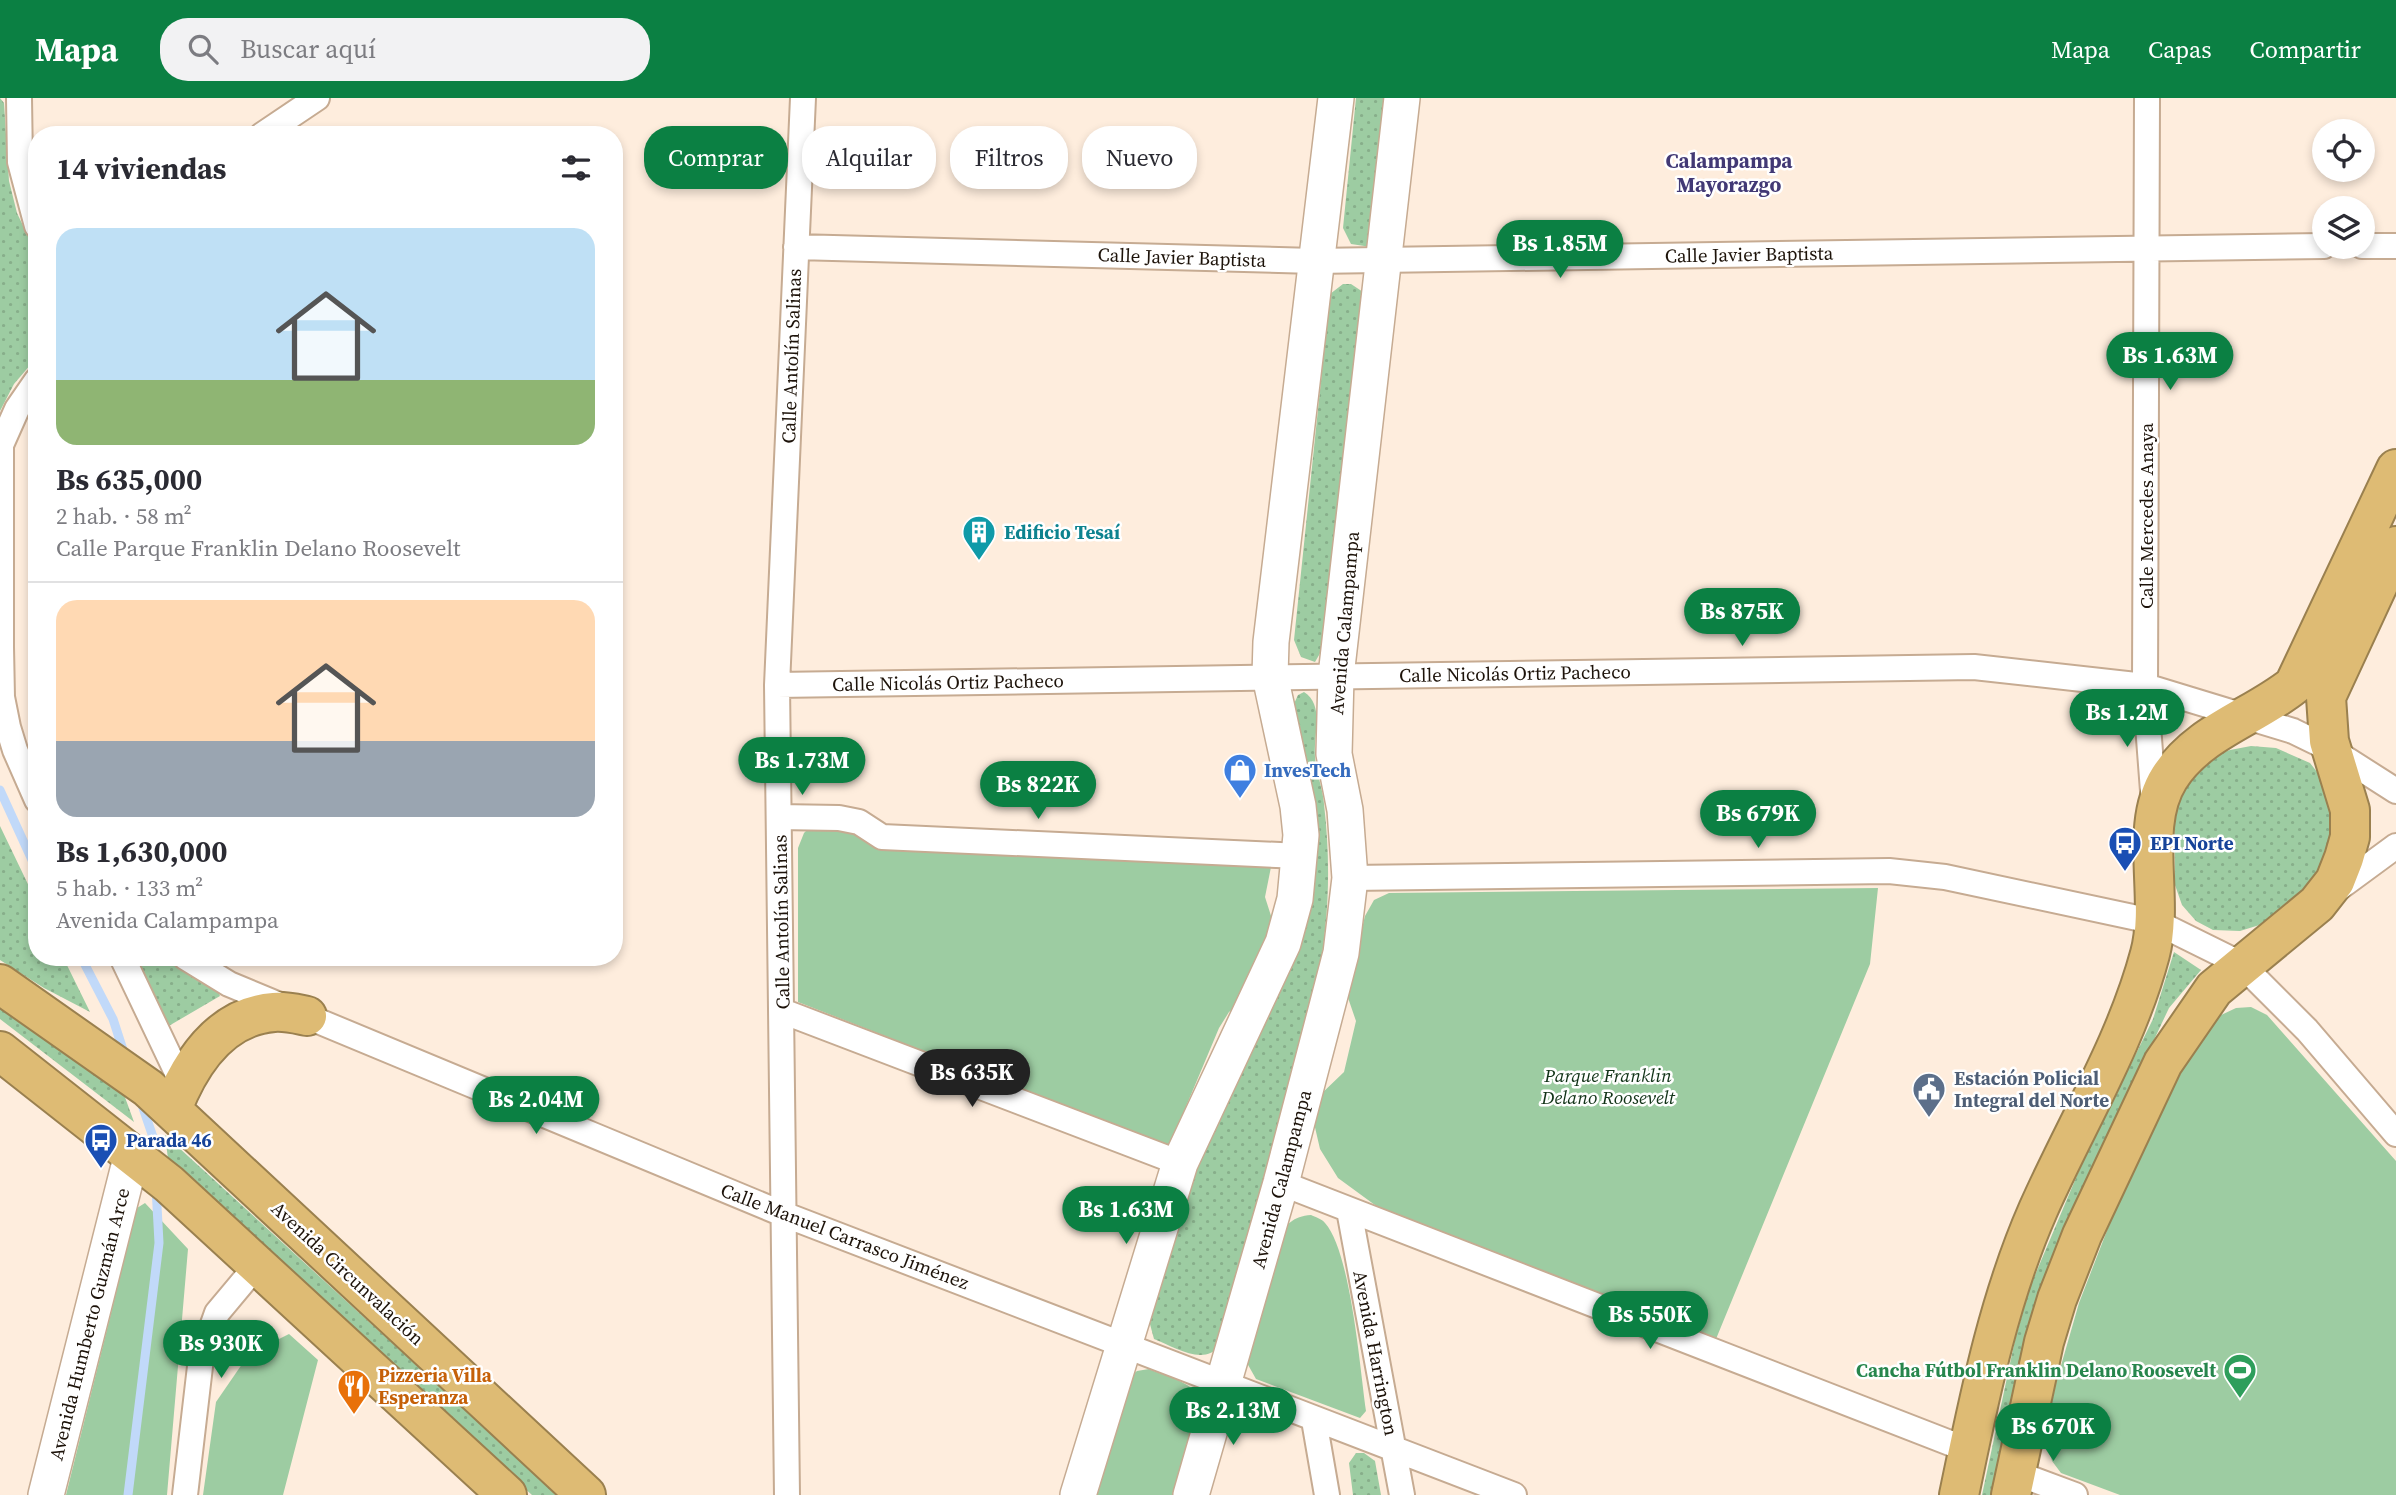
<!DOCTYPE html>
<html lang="es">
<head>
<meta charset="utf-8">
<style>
  body { margin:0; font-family:"Source Serif 4",serif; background:#f2f2f3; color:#2b2b33; height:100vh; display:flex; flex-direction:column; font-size:26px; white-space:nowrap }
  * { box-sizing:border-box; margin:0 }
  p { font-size:23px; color:#7c7c81 }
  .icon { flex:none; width:38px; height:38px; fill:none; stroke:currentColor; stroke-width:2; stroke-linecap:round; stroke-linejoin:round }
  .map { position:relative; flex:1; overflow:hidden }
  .panel { position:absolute; left:28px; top:28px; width:595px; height:840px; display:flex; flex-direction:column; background:#fff; border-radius:28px; box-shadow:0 4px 10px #0003 }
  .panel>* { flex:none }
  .hud { position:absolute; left:644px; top:28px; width:665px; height:63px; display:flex; gap:14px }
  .fabs { position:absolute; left:2312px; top:21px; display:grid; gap:14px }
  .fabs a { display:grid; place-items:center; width:63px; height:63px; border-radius:50%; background:#fff; box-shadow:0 4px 10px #0003; font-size:35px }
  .price { position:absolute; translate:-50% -60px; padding:0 16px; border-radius:24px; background:#0b8043; color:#fff; font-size:23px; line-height:46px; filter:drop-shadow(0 2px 4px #0008) }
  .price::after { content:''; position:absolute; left:50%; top:42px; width:21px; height:16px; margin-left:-10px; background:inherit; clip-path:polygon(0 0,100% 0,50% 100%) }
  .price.selected { background:#222; color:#fff }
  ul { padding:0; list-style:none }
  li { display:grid; align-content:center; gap:14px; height:371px; padding:0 28px }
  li+li { border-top:2px solid #e1e1e2 }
  li span { display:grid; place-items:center; height:217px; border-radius:21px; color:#555 }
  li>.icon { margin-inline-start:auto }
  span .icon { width:126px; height:126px; fill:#fffc; stroke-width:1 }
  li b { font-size:30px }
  h2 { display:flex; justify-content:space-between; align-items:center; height:84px; padding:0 28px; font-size:30px }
  .tag { padding:0 24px; border-radius:28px; background:#fff; box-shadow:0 4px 10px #0003; font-size:24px; line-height:63px }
  .tag.selected { background:#0b8043; color:#fff }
  header { display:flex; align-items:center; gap:42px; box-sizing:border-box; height:98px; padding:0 35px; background:#0b8043; color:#fff }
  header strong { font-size:33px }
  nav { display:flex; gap:38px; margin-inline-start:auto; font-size:24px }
  .search { width:490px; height:63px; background:#f2f2f3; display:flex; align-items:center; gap:18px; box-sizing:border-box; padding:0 24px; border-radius:28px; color:#7c7c81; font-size:26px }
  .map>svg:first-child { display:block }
  .grass { fill:url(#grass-dots) }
  .park { fill:#9dcca2 }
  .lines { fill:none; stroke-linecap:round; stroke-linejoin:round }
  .stream { stroke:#c1d9f9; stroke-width:9 }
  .street-casing { stroke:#c6ab92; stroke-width:28 }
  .secondary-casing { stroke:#c6ab92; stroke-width:38 }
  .highway-casing { stroke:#9a804f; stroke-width:42 }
  .street { stroke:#fff; stroke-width:24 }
  .secondary { stroke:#fff; stroke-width:35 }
  .highway { stroke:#debb74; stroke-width:38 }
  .labels { text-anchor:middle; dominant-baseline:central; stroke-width:5; stroke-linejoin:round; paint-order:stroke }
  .street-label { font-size:19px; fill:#1d130a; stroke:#fff }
  .culture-label { font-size:19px; font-weight:bold; fill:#0d838f; stroke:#fff; text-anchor:start }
  .shop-label { font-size:19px; font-weight:bold; fill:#366cbe; stroke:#fff; text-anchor:start }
  .transit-label { font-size:19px; font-weight:bold; fill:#164399; stroke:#fff; text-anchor:start }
  .park-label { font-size:19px; font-style:italic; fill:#103216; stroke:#fff }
  .service-label { font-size:19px; font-weight:bold; fill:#4e5e75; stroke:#fff; text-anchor:start }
  .leisure-label { font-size:19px; font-weight:bold; fill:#27864d; stroke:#fff; text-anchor:end }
  .food-label { font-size:19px; font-weight:bold; fill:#c56008; stroke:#fff; text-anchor:start }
  .neighbourhood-label { font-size:21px; font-weight:bold; fill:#423975; stroke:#fff }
</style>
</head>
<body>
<header>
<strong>Mapa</strong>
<div class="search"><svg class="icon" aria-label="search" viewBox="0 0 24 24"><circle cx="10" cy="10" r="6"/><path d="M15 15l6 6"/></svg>Buscar aquí</div>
<nav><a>Mapa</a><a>Capas</a><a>Compartir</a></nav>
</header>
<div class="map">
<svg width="2396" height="1397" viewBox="0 0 2396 1397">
  <defs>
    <pattern id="grass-dots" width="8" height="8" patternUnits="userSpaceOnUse" patternTransform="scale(1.75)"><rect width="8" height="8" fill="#9dcca2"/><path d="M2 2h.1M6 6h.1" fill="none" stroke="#87ae8a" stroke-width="1.8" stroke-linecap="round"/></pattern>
  </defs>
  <rect width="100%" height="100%" fill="#feeddd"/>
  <path class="grass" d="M0,0L4,5L9,83L17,115L37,157V259L14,286L0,313Z
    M1356,0H1392L1371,149L1351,146L1343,130Z
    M1343,186H1351L1363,194L1326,545L1315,564L1301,559L1294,542L1330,196Z
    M1304,594C1325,607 1313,637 1315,659C1316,675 1323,690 1324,706C1331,767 1329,822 1318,882L1220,1247C1204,1269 1175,1249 1154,1241L1147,1215L1192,1072L1305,833L1315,783L1314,742L1293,608L1298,597Z
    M2251,648L2276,650L2310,665L2325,684L2338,726L2312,792L2266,825L2240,833L2213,832L2196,823L2182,807L2175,787L2174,706L2194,673L2208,660L2230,652Z
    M0,728L37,805V859H63L90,914L44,890L0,862Z
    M2174,854L2201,872L2169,910L2059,1143L2041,1193L1993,1397H1982L2015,1242L2030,1189L2081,1068L2153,921Z
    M133,859H169L215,887L220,898L167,929Z
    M0,903L122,991L134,1024L0,921Z
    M165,1037L558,1397H532L482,1352L168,1061Z
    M1356,1355H1364L1375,1363L1381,1397H1353L1349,1365Z"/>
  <path class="park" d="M812,727L1271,769L1265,799L1273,824L1243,903L1229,914L1219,930L1169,1049L798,904V750L804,735Z
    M1878,790L1870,866L1716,1241L1379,1110L1338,1080L1320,1051L1314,1025L1319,998L1344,974L1356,923L1346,894L1365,818L1374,802L1389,795Z
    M2251,909L2267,917L2396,1063V1397H2120L2061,1375L2052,1363L2045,1337L2056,1285L2079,1205L2120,1099L2188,961L2219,918L2236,910Z
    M145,1105L188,1151L167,1397H66L137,1110Z
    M1311,1117C1315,1119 1322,1121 1325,1125C1351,1154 1360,1272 1366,1313L1360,1320L1256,1281L1247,1265L1275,1141C1286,1127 1293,1118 1311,1117Z
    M289,1236L318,1262L283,1397H203L216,1304L249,1256Z
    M1149,1271C1170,1280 1197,1284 1203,1308L1176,1397H1089L1127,1281L1137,1273Z"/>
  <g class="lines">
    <path class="stream" d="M0,692L37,773
      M81,859L113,921L125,958
      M141,1004L153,1039L155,1061
      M128,1397L159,1145L156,1089"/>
    <defs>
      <path id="street" d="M19,0L20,64L37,128
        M2147,0L2145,588L2154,706
        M262,37L317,0
        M2362,148H2396
        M796,149L1314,163L2324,148
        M37,282L17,311L1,347V549L2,599L8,629L15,652L37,702
        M777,587L1974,569L2145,588L2293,633L2332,652L2396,693
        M779,719L839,720L859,724L882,739L1300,758
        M1350,780L1889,773L1945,779L2156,824L2241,866L2307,932L2396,1036
        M2332,795L2396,748
        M122,859L182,985
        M185,859L229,886L783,1116L1514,1397
        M782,913L1180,1065
        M1281,1085L1968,1352
        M1349,1112L1402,1397
        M1314,1322L1327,1397
        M2016,1375L2075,1397
        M185,1397L201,1260L217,1215L258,1166
        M787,1397L777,587L803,0"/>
      <path id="secondary" d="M46,1397L132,1056
        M1078,1397L1180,1065L1283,845L1295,801L1301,737L1298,708L1270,578L1271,544L1336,0
        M1191,1397L1281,1085L1341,855L1350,780L1345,712L1334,656L1336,578L1402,0"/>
      <path id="highway" d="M0,886L148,990L586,1397
        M0,953L169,1086L507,1397
        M172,1011C190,965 220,918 274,914C285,913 297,916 307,918
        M1959,1397C1979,1301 1998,1203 2038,1112C2075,1028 2126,946 2150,856C2165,800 2138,729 2169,680C2198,634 2253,620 2294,587L2396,371
        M2011,1397L2044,1244L2057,1201L2082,1137L2163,965L2214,891L2317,806L2335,783L2344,760L2350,739V712L2329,643L2326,599L2396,448"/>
    </defs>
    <use href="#street" class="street-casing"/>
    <use href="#secondary" class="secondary-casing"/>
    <use href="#highway" class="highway-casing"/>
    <use href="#street" class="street"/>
    <use href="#secondary" class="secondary"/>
    <use href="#highway" class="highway"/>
  </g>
  <defs>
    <symbol id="building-pin" viewBox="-11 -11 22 30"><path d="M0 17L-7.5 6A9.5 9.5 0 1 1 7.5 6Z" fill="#0f9aa8" stroke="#fff"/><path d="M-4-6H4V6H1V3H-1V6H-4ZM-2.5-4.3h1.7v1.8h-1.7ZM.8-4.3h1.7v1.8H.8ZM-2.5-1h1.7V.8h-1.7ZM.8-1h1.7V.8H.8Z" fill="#fff"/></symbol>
    <symbol id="shop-pin" viewBox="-11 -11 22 30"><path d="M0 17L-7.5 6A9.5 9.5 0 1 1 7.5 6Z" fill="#3f7fe0" stroke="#fff"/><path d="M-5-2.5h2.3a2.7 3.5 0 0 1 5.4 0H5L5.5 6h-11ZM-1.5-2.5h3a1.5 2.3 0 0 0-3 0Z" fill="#fff"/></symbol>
    <symbol id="bus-pin" viewBox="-11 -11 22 30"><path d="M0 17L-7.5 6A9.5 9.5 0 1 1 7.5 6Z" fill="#1a4fb4" stroke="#fff"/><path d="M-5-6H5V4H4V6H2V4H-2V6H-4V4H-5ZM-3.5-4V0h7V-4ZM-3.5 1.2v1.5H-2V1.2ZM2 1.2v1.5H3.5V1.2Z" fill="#fff"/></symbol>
    <symbol id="civic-pin" viewBox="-11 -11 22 30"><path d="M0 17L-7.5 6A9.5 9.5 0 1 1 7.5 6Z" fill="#5c6f8a" stroke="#fff"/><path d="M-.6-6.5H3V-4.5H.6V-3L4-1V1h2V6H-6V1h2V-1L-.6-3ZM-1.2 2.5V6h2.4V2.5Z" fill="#fff"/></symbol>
    <symbol id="stadium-pin" viewBox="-11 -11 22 30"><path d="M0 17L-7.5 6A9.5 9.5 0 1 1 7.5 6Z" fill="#2e9e5b" stroke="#fff"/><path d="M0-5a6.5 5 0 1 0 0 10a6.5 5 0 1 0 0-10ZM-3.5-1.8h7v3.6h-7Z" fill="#fff"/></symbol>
    <symbol id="restaurant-pin" viewBox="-11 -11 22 30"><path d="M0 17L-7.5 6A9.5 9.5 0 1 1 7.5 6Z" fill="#e8710a" stroke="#fff"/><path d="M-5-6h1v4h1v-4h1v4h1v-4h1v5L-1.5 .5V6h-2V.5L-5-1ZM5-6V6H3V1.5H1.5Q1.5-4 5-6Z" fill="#fff"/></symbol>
  </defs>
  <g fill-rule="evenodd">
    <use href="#building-pin" x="960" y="415" width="38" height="52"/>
    <use href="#shop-pin" x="1221" y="653" width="38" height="52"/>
    <use href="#bus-pin" x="2106" y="726" width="38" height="52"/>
    <use href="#civic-pin" x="1910" y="972" width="38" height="52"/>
    <use href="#bus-pin" x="82" y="1023" width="38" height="52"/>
    <use href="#stadium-pin" x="2221" y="1253" width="38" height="52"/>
    <use href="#restaurant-pin" x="335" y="1269" width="38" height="52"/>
  </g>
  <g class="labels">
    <g class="street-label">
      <text transform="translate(1749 156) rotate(-1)">Calle Javier Baptista</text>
      <text transform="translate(1182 159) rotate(2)">Calle Javier Baptista</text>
      <text transform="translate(791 258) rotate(-88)">Calle Antolín Salinas</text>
      <text transform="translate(2146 418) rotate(-90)">Calle Mercedes Anaya</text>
      <text transform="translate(1344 525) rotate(-85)">Avenida Calampampa</text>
      <text transform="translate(1515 575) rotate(-1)">Calle Nicolás Ortiz Pacheco</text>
      <text transform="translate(948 584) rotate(-1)">Calle Nicolás Ortiz Pacheco</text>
      <text transform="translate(781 824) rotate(-91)">Calle Antolín Salinas</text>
      <text transform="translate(1281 1081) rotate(-75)">Avenida Calampampa</text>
      <text transform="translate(845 1138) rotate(21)">Calle Manuel Carrasco Jiménez</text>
      <text transform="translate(348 1175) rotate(43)">Avenida Circunvalación</text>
      <text transform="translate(89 1226) rotate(-76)">Avenida Humberto Guzmán Arce</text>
      <text transform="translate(1376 1255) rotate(79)">Avenida Harrington</text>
    </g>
    <g class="culture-label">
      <text x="1004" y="434">Edificio Tesaí</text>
    </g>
    <g class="shop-label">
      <text x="1264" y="672">InvesTech</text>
    </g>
    <g class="transit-label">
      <text x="2150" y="745">EPI Norte</text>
      <text x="126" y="1042">Parada 46</text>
    </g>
    <g class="park-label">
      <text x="1608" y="977">Parque Franklin<tspan x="1608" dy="22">Delano Roosevelt</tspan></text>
    </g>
    <g class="service-label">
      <text x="1954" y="980">Estación Policial<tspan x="1954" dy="22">Integral del Norte</tspan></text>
    </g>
    <g class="leisure-label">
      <text x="2216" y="1272">Cancha Fútbol Franklin Delano Roosevelt</text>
    </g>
    <g class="food-label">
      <text x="378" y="1277">Pizzeria Villa<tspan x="378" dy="22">Esperanza</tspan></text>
    </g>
    <g class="neighbourhood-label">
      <text x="1729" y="62">Calampampa<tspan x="1729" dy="24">Mayorazgo</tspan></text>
    </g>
  </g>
</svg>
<div class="fabs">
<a><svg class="icon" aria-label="locate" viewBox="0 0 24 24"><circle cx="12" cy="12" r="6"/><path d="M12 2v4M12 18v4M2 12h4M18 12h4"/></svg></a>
<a><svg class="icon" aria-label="layers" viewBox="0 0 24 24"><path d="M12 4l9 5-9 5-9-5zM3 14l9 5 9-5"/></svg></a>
</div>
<b class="price" style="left:1560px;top:182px">Bs 1.85M</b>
<b class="price" style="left:2170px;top:294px">Bs 1.63M</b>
<b class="price" style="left:1742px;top:550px">Bs 875K</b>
<b class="price" style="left:2127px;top:651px">Bs 1.2M</b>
<b class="price" style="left:802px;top:699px">Bs 1.73M</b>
<b class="price" style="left:1038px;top:723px">Bs 822K</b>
<b class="price" style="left:1758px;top:752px">Bs 679K</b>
<b class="price selected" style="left:972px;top:1011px">Bs 635K</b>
<b class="price" style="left:536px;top:1038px">Bs 2.04M</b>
<b class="price" style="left:1126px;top:1148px">Bs 1.63M</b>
<b class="price" style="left:1650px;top:1253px">Bs 550K</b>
<b class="price" style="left:221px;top:1282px">Bs 930K</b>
<b class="price" style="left:1233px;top:1349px">Bs 2.13M</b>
<b class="price" style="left:2053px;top:1365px">Bs 670K</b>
<div class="hud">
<a class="tag selected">Comprar</a>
<a class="tag">Alquilar</a>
<a class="tag">Filtros</a>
<a class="tag">Nuevo</a>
</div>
<section class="panel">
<h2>14 viviendas<svg class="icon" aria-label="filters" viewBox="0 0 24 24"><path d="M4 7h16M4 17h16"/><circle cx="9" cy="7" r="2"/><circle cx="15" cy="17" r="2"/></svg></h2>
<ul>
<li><span style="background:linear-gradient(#bfe0f5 70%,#8fb573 0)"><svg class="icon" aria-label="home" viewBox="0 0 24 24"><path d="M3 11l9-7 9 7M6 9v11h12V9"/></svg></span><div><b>Bs 635,000</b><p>2 hab. · 58 m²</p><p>Calle Parque Franklin Delano Roosevelt</p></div></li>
<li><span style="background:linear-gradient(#ffd9b3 65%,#9aa5b1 0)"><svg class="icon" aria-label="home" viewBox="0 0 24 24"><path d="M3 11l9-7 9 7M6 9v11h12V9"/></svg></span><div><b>Bs 1,630,000</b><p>5 hab. · 133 m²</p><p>Avenida Calampampa</p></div></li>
</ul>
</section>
</div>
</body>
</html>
